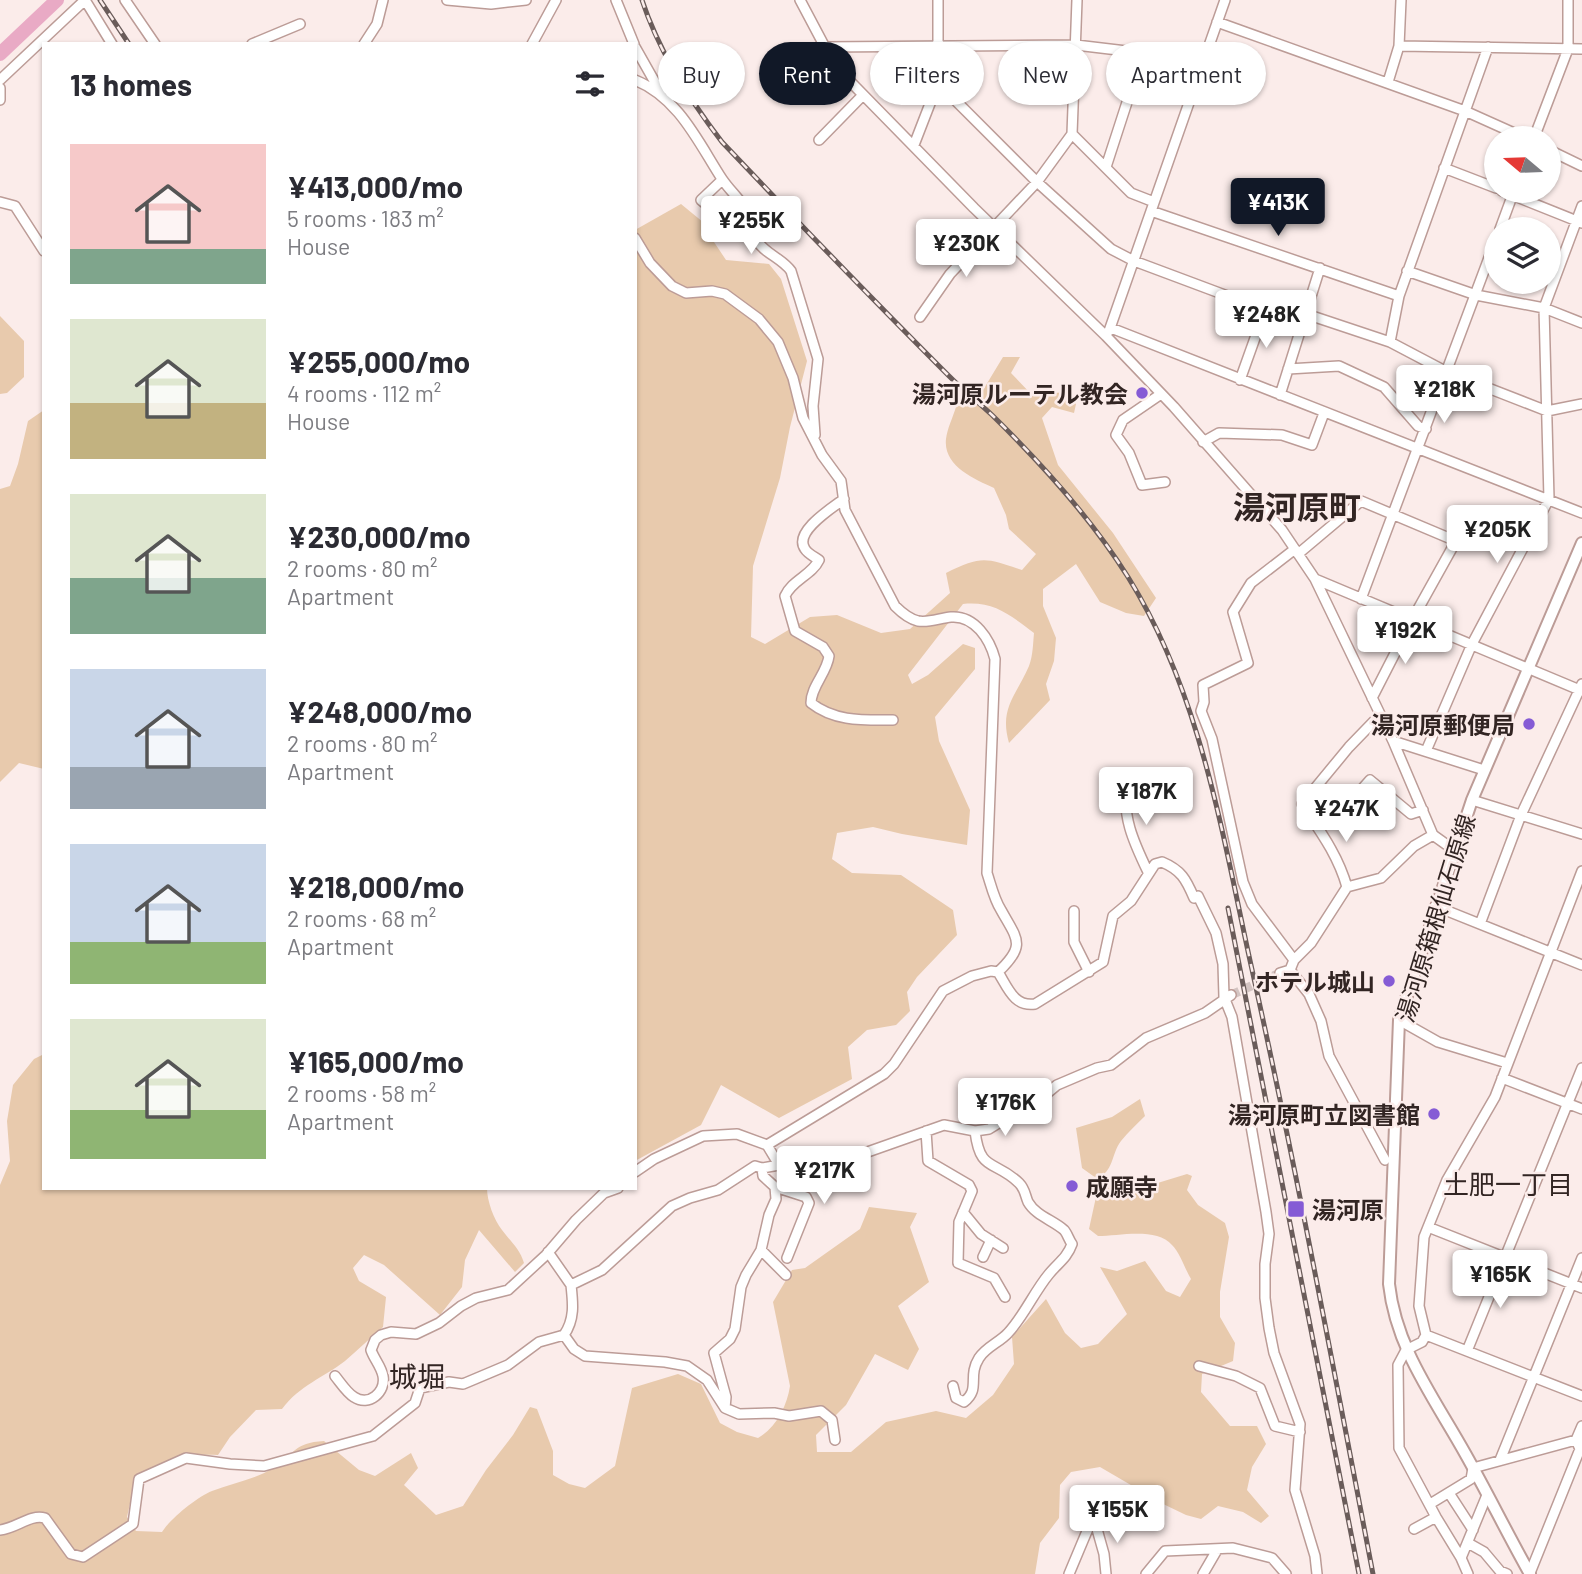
<!DOCTYPE html>
<html lang="en">
<head>
<meta charset="utf-8">
<style>
  body { margin:0; font-family:Barlow,"Noto Sans JP",sans-serif; background:#f2f2f3; color:#2b2b33; height:100vh; display:flex; flex-direction:column; font-size:26px; white-space:nowrap }
  * { box-sizing:border-box; margin:0 }
  p { font-size:23px; color:#7c7c81 }
  .icon { flex:none; width:38px; height:38px; fill:none; stroke:currentColor; stroke-width:2; stroke-linecap:round; stroke-linejoin:round }
  .map { position:relative; flex:1; overflow:hidden }
  .drawer { position:absolute; left:42px; top:42px; width:595px; height:1148px; display:flex; flex-direction:column; background:#fff; border-radius:0px; box-shadow:0 2px 5px #0004 }
  .drawer>* { flex:none }
  .banner { position:absolute; left:658px; top:42px; width:665px; height:63px; display:flex; gap:14px }
  .needle { width:46px; rotate:289deg }
  .controls { position:absolute; left:1484px; top:126px; display:grid; gap:14px }
  .controls a { display:grid; place-items:center; width:77px; height:77px; border-radius:50%; background:#fff; box-shadow:0 2px 5px #0004; font-size:35px }
  .price { position:absolute; translate:-50% -60px; padding:0 16px; border-radius:7px; background:#fff; color:#222; font-size:23px; line-height:46px; filter:drop-shadow(0 2px 4px #0008) }
  .price::after { content:''; position:absolute; left:50%; top:42px; width:21px; height:16px; margin-left:-10px; background:inherit; clip-path:polygon(0 0,100% 0,50% 100%) }
  .price.active { background:#111827; color:#fff }
  ul { padding:0; list-style:none }
  li { display:flex; align-items:center; gap:21px; height:175px; padding:0 28px }
  li span { display:grid; place-items:center; flex:none; width:196px; height:140px; border-radius:0px; color:#555 }
  li>.icon { margin-inline-start:auto }
  span .icon { width:84px; height:84px; fill:#fffc; stroke-width:1 }
  li b { font-size:30px }
  h2 { display:flex; justify-content:space-between; align-items:center; height:84px; padding:0 28px; font-size:30px }
  .chip { padding:0 24px; border-radius:32px; background:#fff; box-shadow:0 2px 5px #0004; font-size:24px; line-height:63px }
  .chip.active { background:#111827; color:#fff }
  .map>svg:first-child { display:block }
  .green { fill:#e8caad }
  .lines { fill:none; stroke-linecap:round; stroke-linejoin:round }
  .river { stroke:#e9aac5; stroke-width:14 }
  .minor-tunnel { stroke:#d3c4c2; stroke-width:9; stroke-dasharray:9 4.5; stroke-linecap:butt }
  .minor-casing { stroke:#bc9c97; stroke-width:12 }
  .major-casing { stroke:#bc9c97; stroke-width:14 }
  .minor { stroke:#fff; stroke-width:9 }
  .major { stroke:#fff; stroke-width:10 }
  .rail-casing { stroke:#6a5c5a; stroke-width:5 }
  .rail { stroke:#fbecea; stroke-width:2.5; stroke-dasharray:8; stroke-linecap:butt }
  .poi-dot { fill:#855bd5; stroke:#fbecea; stroke-width:2.5 }
  .labels { text-anchor:middle; dominant-baseline:central; stroke-width:5; stroke-linejoin:round; paint-order:stroke }
  .poi-label { font-size:24px; font-weight:bold; fill:#322523; stroke:#fbecea; text-anchor:end }
  .street-label { font-size:24px; fill:#322523; stroke:#fbecea }
  .neighbourhood-label { font-size:26px; fill:#322523; stroke:#fbecea }
  .quarter-label { font-size:28px; fill:#322523; stroke:#fbecea }
  .district-label { font-size:32px; font-weight:bold; fill:#322523; stroke:#fbecea }
</style>
</head>
<body>
<div class="map">
<svg width="1582" height="1574" viewBox="0 0 1582 1574">
  <rect width="100%" height="100%" fill="#fbecea"/>
  <path class="green" d="M681,204L709,227L714,242L726,260L769,264L781,279L807,361L790,427L780,478L753,566L751,637L765,644L810,617L837,615L881,633L910,629L950,593L946,573C982,555 986,558 1022,570L1036,554L1009,529L1006,515L994,488C974,479 943,466 946,439C947,429 953,417 956,407L980,395L1003,357H1020L1011,373L1032,395L1066,392L1076,404L1074,413L1052,407L1042,418L1058,465L1113,533L1156,598L1144,616L1126,613L1100,602L1076,564L1043,589V606L1056,638L1054,661L1046,684L1050,700L1009,743C999,708 1016,696 1029,666C1033,656 1033,643 1034,633C1010,615 994,601 963,604L908,675L912,684L928,675L963,644L975,648V669L935,717L939,741L970,810L967,845L902,834L873,827L837,833L832,859L852,873L901,875L953,910L957,935L917,977L907,992L910,1011L896,1025L867,1030L848,1047L852,1079L779,1118L721,1085L701,1125L635,1161V230Z
    M0,316L24,341V377L7,393L0,394Z
    M44,410V769L19,763L0,782V489L10,486L18,464L28,421Z
    M44,1054V1188H487C487,1201 494,1220 502,1230C510,1241 520,1249 524,1263L515,1272L479,1230L465,1260L462,1287L440,1315L384,1265L364,1255L353,1268L359,1281L386,1297L383,1327C370,1338 358,1350 345,1361C323,1378 300,1385 282,1409L256,1410L230,1437L218,1455C182,1453 165,1462 135,1481L127,1517L136,1531L162,1532C170,1519 197,1497 212,1491C232,1483 254,1480 273,1468C296,1453 293,1443 324,1441L359,1470L375,1476L411,1453L418,1468L404,1485L436,1515L463,1506L486,1470L513,1435L530,1407L537,1409L553,1451V1475L569,1484L585,1488L615,1466L632,1388L678,1374L701,1384L720,1423L737,1432L758,1438C776,1428 787,1406 790,1386L773,1302L792,1270L805,1268L860,1229L869,1207L917,1213L910,1227L929,1282L898,1306L919,1349L908,1370L875,1354L846,1405L816,1435L817,1452H851L886,1422L936,1411L966,1418L993,1395L1014,1364L1012,1337L1046,1299L1065,1333L1081,1348L1098,1344L1127,1314L1100,1267L1117,1271L1145,1261L1166,1291L1180,1297L1191,1279C1185,1269 1180,1253 1172,1245C1157,1227 1119,1236 1098,1236L1089,1229L1096,1197L1123,1174L1138,1189L1187,1174L1192,1176L1187,1190L1198,1205L1225,1223L1229,1237L1220,1292V1317L1235,1343L1233,1361L1202,1374L1201,1392L1230,1426H1257L1266,1444L1252,1467L1247,1490L1269,1516L1261,1523L1243,1512L1218,1506L1201,1519L1186,1515L1159,1502L1140,1518L1120,1511L1136,1488L1100,1467L1071,1472L1060,1485L1059,1518L1040,1543L1035,1574H0V1185L10,1161L7,1121L13,1085L34,1059Z
    M1140,1099L1145,1116C1137,1124 1128,1132 1121,1141C1111,1154 1114,1173 1096,1178L1082,1168L1076,1128L1112,1117Z"/>
  <g class="lines">
    <path class="river" d="M0,54L57,0"/>
    <path class="minor-tunnel" d="M1231,995L1280,973"/>
    <defs>
      <path id="minor" d="M85,0L112,44
        M125,0L155,44
        M447,0L491,4L526,0
        M616,0L634,44
        M800,0L835,66L974,208L1106,336L1174,407L1282,530L1315,579L1582,691
        M1217,22L1465,111L1525,138
        M252,44L300,24
        M364,44L377,24L383,0
        M532,44L556,0
        M1399,46L1582,49
        M635,47L661,93
        M823,47L1076,45L1143,53L1201,67
        M793,67L812,88L835,66
        M0,80L85,0
        M635,80C679,98 698,142 722,179C730,191 742,201 748,213C753,221 752,231 756,239C763,253 782,258 791,271L818,359L813,406L815,435
        M1388,82L1399,46L1401,0
        M938,83L1037,182L1111,249L1134,261L1265,310L1306,314L1390,342L1447,372L1547,411L1582,404
        M0,88V100
        M1072,134L1131,193L1154,202
        M1534,138L1568,49V0
        M819,140L863,95
        M914,145L938,83V0
        M1549,150L1582,166
        M1106,167L1143,53
        M1444,168L1496,188
        M722,180L701,200L718,214L736,198
        M1502,191L1582,223
        M0,202L15,206L44,251
        M1151,211L1399,296L1488,47
        M1500,229L1514,191
        M635,238L650,263L672,286L686,293L712,291L725,294L759,319L778,342L793,378L803,418L822,455L841,481L845,510L895,606C901,612 909,619 918,621C929,623 940,618 951,617C975,615 990,640 995,659L987,873C991,885 994,899 1001,910C1017,939 1027,945 998,972L991,971L972,976L943,991L894,1064L884,1074L767,1145
        M1407,271L1476,295L1544,308L1582,323
        M920,317L950,274L1037,182L1072,134L1077,0
        M1111,328L1582,513
        M1109,331L1225,0
        M1390,342L1399,296
        M1288,369L1339,366L1384,387L1418,426L1426,429
        M1240,380L1265,310
        M1161,394L1123,420L1116,435L1129,453L1142,485L1165,482
        M1280,395L1320,268
        M1203,442L1219,433L1282,435L1312,445L1324,413
        M844,499C832,508 793,532 805,549C808,554 815,557 819,560C812,575 792,580 785,596L795,631L823,647L829,656C827,673 811,686 811,703C835,722 864,720 893,720
        M1298,554L1361,501L1456,541L1500,533L1524,546
        M1315,579L1393,741L1433,835L1454,850
        M1361,599L1496,239
        M1372,698L1412,620L1456,541
        M1393,741L1484,770
        M1426,751L1472,644L1549,499L1544,308L1582,206
        M1129,782C1119,812 1135,845 1148,872
        M1362,789L1370,780L1411,814L1423,810
        M1472,800L1582,834
        M1582,871L1495,1097L1447,1180L1424,1237L1419,1306L1426,1335L1582,1396
        M1347,887L1381,878L1414,846L1433,835
        M1435,906L1582,965
        M1074,911V942L1089,972
        M1480,924L1521,815L1582,684
        M1294,960L1252,904L1243,882L1212,739L1201,711L1204,702L1203,685L1248,663L1233,612L1251,583L1295,549
        M1290,970L1294,960L1311,943L1347,887C1338,855 1320,831 1302,804L1349,747L1380,715
        M1290,970L1309,994L1321,1021L1329,1056L1385,1160
        M998,972C1008,988 1014,1007 1035,1004L1103,962L1113,916L1131,901L1155,864L1162,862C1181,870 1186,879 1194,898L1198,896L1216,933L1223,964L1224,997L1232,1017L1266,1212L1269,1234L1265,1264V1298L1269,1328L1274,1353L1300,1424L1295,1490L1315,1556L1317,1574
        M1280,973L1290,970
        M1399,1020L1438,1042L1507,1063
        M1502,1078L1582,1109
        M926,1131L928,1161L969,1185L972,1191L959,1222L958,1263L994,1278L1005,1297
        M635,1172L654,1159L703,1136L737,1134L767,1145L779,1165
        M775,1187L806,1197L809,1203L787,1258
        M963,1212L981,1234L1003,1248
        M1428,1227L1582,1288
        M761,1250L786,1275
        M548,1252L571,1285
        M983,1257L991,1240
        M564,1335L574,1349L585,1356L665,1362L687,1366L707,1380L725,1408L739,1414L774,1413L789,1416L821,1411L832,1420L835,1440
        M1426,1335L1422,1342L1406,1350L1398,1365L1399,1448L1436,1517L1461,1558L1468,1574
        M1467,1351L1582,1068
        M1199,1366L1236,1376L1260,1388L1275,1426L1300,1432
        M335,1376C340,1382 347,1393 354,1397C369,1407 386,1392 383,1376C381,1366 374,1359 371,1350L375,1340L381,1335L391,1332L416,1334L439,1323L461,1306L476,1298L508,1290L546,1255L576,1220L604,1193L618,1188
        M953,1386L956,1398L964,1402C981,1389 967,1377 979,1358C986,1347 1000,1342 1008,1333C1024,1316 1034,1292 1049,1274C1058,1263 1067,1258 1072,1244C1069,1240 1067,1233 1064,1230C1053,1220 1036,1216 1028,1202C1025,1195 1025,1189 1019,1183C994,1159 980,1173 975,1131
        M725,1408L726,1397L714,1353L730,1339L735,1329L741,1287L746,1275L761,1250L769,1215L776,1199L775,1187L763,1176L762,1168
        M1500,1460L1582,1258
        M1449,1493L1473,1530
        M1430,1504L1471,1479L1473,1468L1576,1440L1582,1442
        M1414,1529L1436,1517
        M0,1530C17,1528 30,1514 45,1518L71,1554L83,1557L133,1524L139,1479L186,1458L230,1464L264,1466L373,1436L415,1403L420,1388L449,1382L463,1384L508,1365L539,1342L564,1335C575,1319 573,1303 571,1285L602,1270L672,1206L690,1198L718,1190L755,1166L762,1168L796,1162L825,1167L944,1125L975,1131L989,1129L1026,1106L1034,1104L1057,1085L1097,1068L1111,1065L1146,1038L1205,1013L1231,995
        M1468,1543L1484,1552L1500,1571L1507,1574
        M1461,1558L1487,1495
        M1530,1573L1580,1449L1576,1440L1582,1426
        M1069,1574L1090,1524L1095,1522L1104,1554L1106,1574
        M1146,1574L1165,1551L1233,1548L1272,1558L1286,1574
        M1203,1574L1217,1550"/>
      <path id="major" d="M1530,1574C1508,1535 1488,1494 1466,1455C1435,1399 1396,1349 1389,1284L1399,1020L1472,800L1582,543"/>
    </defs>
    <use href="#minor" class="minor-casing"/>
    <use href="#major" class="major-casing"/>
    <use href="#minor" class="minor"/>
    <use href="#major" class="major"/>
    <defs>
      <path id="rail" d="M100,0L129,44
        M642,0C659,52 689,99 722,142C797,221 872,299 949,376C963,390 978,402 992,415C1042,464 1091,518 1128,577C1201,694 1222,833 1251,965C1296,1167 1334,1371 1373,1574
        M1228,908L1359,1574"/>
    </defs>
    <use href="#rail" class="rail-casing"/>
    <use href="#rail" class="rail"/>
  </g>
  <g class="poi-dot">
    <circle cx="1142" cy="393" r="7"/>
    <circle cx="1529" cy="724" r="7"/>
    <circle cx="1389" cy="981" r="7"/>
    <circle cx="1434" cy="1114" r="7"/>
    <circle cx="1072" cy="1186" r="7"/>
    <rect x="1287" y="1200" width="18" height="18" rx="3.5"/>
  </g>
  <g class="labels">
    <g class="poi-label">
      <text x="1128" y="393">湯河原ルーテル教会</text>
      <text x="1515" y="724">湯河原郵便局</text>
      <text x="1375" y="981">ホテル城山</text>
      <text x="1420" y="1114">湯河原町立図書館</text>
      <text x="1086" y="1186" text-anchor="start">成願寺</text>
      <text x="1312" y="1209" text-anchor="start">湯河原</text>
    </g>
    <g class="street-label">
      <text transform="translate(1435 918) rotate(-73)">湯河原箱根仙石原線</text>
    </g>
    <g class="neighbourhood-label">
      <text x="1508" y="1183">土肥一丁目</text>
    </g>
    <g class="quarter-label">
      <text x="417" y="1376">城堀</text>
    </g>
    <g class="district-label">
      <text x="1297" y="506">湯河原町</text>
    </g>
  </g>
</svg>
<div class="controls">
<a><svg class="needle" viewBox="-14 -14 28 28"><path d="M0-13l5 13h-10z" fill="#e53935"/><path d="M0 13l5-13h-10z" fill="#7c7c81"/></svg></a>
<a><svg class="icon" aria-label="layers" viewBox="0 0 24 24"><path d="M12 4l9 5-9 5-9-5zM3 14l9 5 9-5"/></svg></a>
</div>
<b class="price active" style="left:1278px;top:238px">¥413K</b>
<b class="price" style="left:751px;top:256px">¥255K</b>
<b class="price" style="left:966px;top:279px">¥230K</b>
<b class="price" style="left:1266px;top:350px">¥248K</b>
<b class="price" style="left:1444px;top:425px">¥218K</b>
<b class="price" style="left:1497px;top:565px">¥205K</b>
<b class="price" style="left:1405px;top:666px">¥192K</b>
<b class="price" style="left:1146px;top:827px">¥187K</b>
<b class="price" style="left:1346px;top:844px">¥247K</b>
<b class="price" style="left:1005px;top:1138px">¥176K</b>
<b class="price" style="left:824px;top:1206px">¥217K</b>
<b class="price" style="left:1500px;top:1310px">¥165K</b>
<b class="price" style="left:1117px;top:1545px">¥155K</b>
<div class="banner">
<a class="chip">Buy</a>
<a class="chip active">Rent</a>
<a class="chip">Filters</a>
<a class="chip">New</a>
<a class="chip">Apartment</a>
</div>
<section class="drawer">
<h2>13 homes<svg class="icon" aria-label="filters" viewBox="0 0 24 24"><path d="M4 7h16M4 17h16"/><circle cx="9" cy="7" r="2"/><circle cx="15" cy="17" r="2"/></svg></h2>
<ul>
<li><span style="background:linear-gradient(#f6c9c9 75%,#7fa58c 0)"><svg class="icon" aria-label="home" viewBox="0 0 24 24"><path d="M3 11l9-7 9 7M6 9v11h12V9"/></svg></span><div><b>¥413,000/mo</b><p>5 rooms · 183 m²</p><p>House</p></div></li>
<li><span style="background:linear-gradient(#dfe7d0 60%,#c2b280 0)"><svg class="icon" aria-label="home" viewBox="0 0 24 24"><path d="M3 11l9-7 9 7M6 9v11h12V9"/></svg></span><div><b>¥255,000/mo</b><p>4 rooms · 112 m²</p><p>House</p></div></li>
<li><span style="background:linear-gradient(#dfe7d0 60%,#7fa58c 0)"><svg class="icon" aria-label="home" viewBox="0 0 24 24"><path d="M3 11l9-7 9 7M6 9v11h12V9"/></svg></span><div><b>¥230,000/mo</b><p>2 rooms · 80 m²</p><p>Apartment</p></div></li>
<li><span style="background:linear-gradient(#c9d6e8 70%,#9aa5b1 0)"><svg class="icon" aria-label="home" viewBox="0 0 24 24"><path d="M3 11l9-7 9 7M6 9v11h12V9"/></svg></span><div><b>¥248,000/mo</b><p>2 rooms · 80 m²</p><p>Apartment</p></div></li>
<li><span style="background:linear-gradient(#c9d6e8 70%,#8fb573 0)"><svg class="icon" aria-label="home" viewBox="0 0 24 24"><path d="M3 11l9-7 9 7M6 9v11h12V9"/></svg></span><div><b>¥218,000/mo</b><p>2 rooms · 68 m²</p><p>Apartment</p></div></li>
<li><span style="background:linear-gradient(#dfe7d0 65%,#8fb573 0)"><svg class="icon" aria-label="home" viewBox="0 0 24 24"><path d="M3 11l9-7 9 7M6 9v11h12V9"/></svg></span><div><b>¥165,000/mo</b><p>2 rooms · 58 m²</p><p>Apartment</p></div></li>
</ul>
</section>
</div>
</body>
</html>
